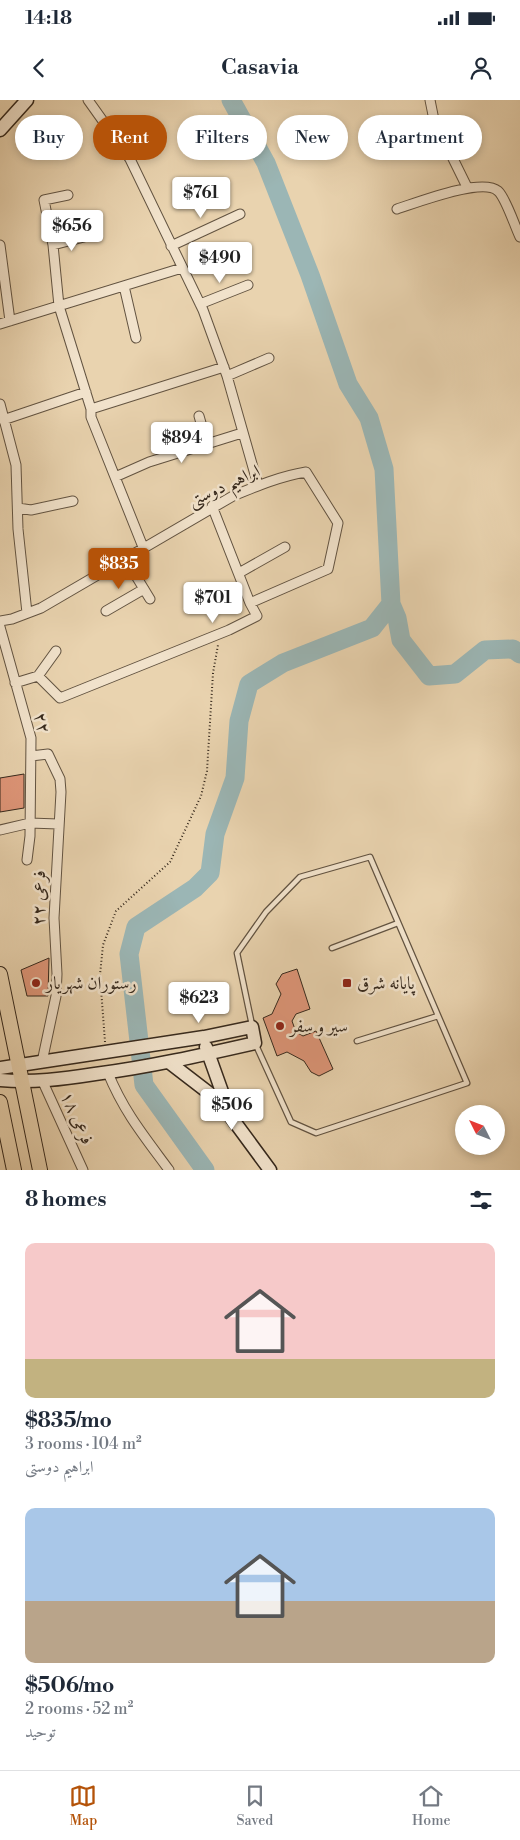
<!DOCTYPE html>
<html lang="en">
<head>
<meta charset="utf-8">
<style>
  body { margin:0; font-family:"Libre Bodoni",Amiri,serif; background:#f6f6f7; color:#1f2937; height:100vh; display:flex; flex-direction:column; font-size:19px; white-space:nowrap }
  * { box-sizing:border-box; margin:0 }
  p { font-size:16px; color:#747a83 }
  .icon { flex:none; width:28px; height:28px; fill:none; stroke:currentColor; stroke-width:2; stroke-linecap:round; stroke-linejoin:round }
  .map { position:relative; height:1070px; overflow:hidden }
  .details { display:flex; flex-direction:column; background:#fff; flex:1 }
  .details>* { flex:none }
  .top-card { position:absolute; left:15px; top:15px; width:490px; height:45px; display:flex; gap:10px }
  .needle { width:32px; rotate:312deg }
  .tools { position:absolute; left:455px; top:1005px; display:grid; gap:10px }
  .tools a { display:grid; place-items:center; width:50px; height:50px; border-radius:50%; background:#fff; box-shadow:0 2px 8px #0003; font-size:25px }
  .price { position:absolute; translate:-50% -42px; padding:0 11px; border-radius:5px; background:#fff; color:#222; font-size:16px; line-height:32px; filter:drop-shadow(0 1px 2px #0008) }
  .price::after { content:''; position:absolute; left:50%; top:30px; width:15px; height:11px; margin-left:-8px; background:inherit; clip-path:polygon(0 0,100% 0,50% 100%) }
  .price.active { background:#b45309; color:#fff }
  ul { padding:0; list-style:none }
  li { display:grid; align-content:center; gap:10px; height:265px; padding:0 25px }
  li span { display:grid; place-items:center; height:155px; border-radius:10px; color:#555 }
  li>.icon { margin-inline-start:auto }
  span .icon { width:90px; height:90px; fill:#fffc; stroke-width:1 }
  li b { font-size:21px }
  h2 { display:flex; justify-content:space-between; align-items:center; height:60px; padding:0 25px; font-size:21px }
  .pill { padding:0 18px; border-radius:22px; background:#fff; box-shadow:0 2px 8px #0003; font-size:18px; line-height:45px }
  .pill.active { background:#b45309; color:#fff }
  .status { display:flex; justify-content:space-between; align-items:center; height:35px; padding:0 25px; background:#fff; direction:ltr }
  .status svg { height:14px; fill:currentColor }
  header { display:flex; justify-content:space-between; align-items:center; height:65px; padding:0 25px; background:#fff; font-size:22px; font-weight:600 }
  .tab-bar { display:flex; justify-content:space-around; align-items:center; height:70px; border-top:1px solid #e0e1e3; background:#fff; font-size:14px; color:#747a83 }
  .tab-bar a { display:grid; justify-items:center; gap:2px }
  .tab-bar .active { color:#b45309 }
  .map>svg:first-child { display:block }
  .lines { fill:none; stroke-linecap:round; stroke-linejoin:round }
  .river { stroke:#9bb6b5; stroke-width:19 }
  .building { fill:#e0977a; stroke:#35281c }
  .lane-casing { stroke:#625341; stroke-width:7 }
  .street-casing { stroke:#625341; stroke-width:11 }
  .secondary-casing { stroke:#35281c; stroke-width:15 }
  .primary-casing { stroke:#35281c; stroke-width:16 }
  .path { stroke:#35281c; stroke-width:2; stroke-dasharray:1 2.5; stroke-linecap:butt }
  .lane { stroke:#f1e2cb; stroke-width:4.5 }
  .street { stroke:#f1e2cb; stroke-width:9 }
  .secondary { stroke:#f1e2cb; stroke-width:12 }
  .primary { stroke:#e9d3af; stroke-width:14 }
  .poi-dot { fill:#8f2418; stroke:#f1e2cb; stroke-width:2 }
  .labels { text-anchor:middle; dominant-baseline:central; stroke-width:5; stroke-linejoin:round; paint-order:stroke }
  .street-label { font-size:18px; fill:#35281c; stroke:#f1e2cb }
  .poi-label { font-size:18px; fill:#35281c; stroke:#f1e2cb; text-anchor:start }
</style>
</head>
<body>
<div class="status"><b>14:18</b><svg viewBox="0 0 49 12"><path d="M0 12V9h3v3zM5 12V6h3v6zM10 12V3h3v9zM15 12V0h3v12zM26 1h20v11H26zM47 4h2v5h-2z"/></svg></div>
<header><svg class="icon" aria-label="back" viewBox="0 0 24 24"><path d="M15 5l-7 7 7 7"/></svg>Casavia<svg class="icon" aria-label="person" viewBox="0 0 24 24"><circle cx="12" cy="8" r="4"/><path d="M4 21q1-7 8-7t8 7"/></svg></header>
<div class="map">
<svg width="520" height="1070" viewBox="0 0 520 1070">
  <rect width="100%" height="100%" fill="#e9d3af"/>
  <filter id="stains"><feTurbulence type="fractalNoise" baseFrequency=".004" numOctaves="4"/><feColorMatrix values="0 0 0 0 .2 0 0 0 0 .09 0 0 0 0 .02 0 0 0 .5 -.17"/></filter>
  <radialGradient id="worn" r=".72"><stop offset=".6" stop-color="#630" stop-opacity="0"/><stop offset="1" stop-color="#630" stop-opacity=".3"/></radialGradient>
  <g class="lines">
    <path class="river" d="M391,504L397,518L401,540L429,576L455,574L485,550L513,549L520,554
      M205,1070L144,985L129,854L136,827L195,788L210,773L215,734L235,678L239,621L249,584L283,563L372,528L391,504L384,369L369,318L348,284L310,175L266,63L231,0"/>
  </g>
  <path class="building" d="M24,674V708L0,712V678Z
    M49,858L48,896H27L21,870Z
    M297,869L310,909L296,914L292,921L296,932L303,936L316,931L333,969L319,976L311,972L304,961L287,952L277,956L263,918L272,914L281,894L276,884L282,874Z"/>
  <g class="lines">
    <defs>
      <path id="lane" d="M332,848L398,823
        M252,925L237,853L266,812L300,777L370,757L467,983L316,1033L291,1022L255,943
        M357,941L438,916"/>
      <path id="street" d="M88,0L130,59L203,210L227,276L258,385
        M430,0L434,20L467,87
        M68,95L44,100L53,145L59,206L91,309L224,267
        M397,109C416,103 482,77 498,91C506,98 515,127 520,137
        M0,145L10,221
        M53,145L84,137
        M171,146L240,114
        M124,186L136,238
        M200,204L248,185
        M0,224L182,168
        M227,276L269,258
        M0,304L16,365L18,429L27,513
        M91,309V317L143,447
        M199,316L207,344
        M3,320L86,292
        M115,377L149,362L242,333
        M212,406L250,503
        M18,408L31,410L73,401
        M125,458L150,499
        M239,473L285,447
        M106,511L144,489
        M0,521L12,519L41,508L233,396C257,386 281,376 306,372L338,423L328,469L250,503L257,516L229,530L60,598L38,576L15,583
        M0,527L31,638L30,736L27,760
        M38,576L56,551
        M31,656L48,654L60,679L61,692L54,818L57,874L56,896L42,962
        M0,730L30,723L58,724
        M108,973C124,1012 144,1036 169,1070
        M42,980L83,1070"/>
      <path id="secondary" d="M0,30L27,0
        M170,963L209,993L231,1017L206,947
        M0,968L204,937L252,927L255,943C202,955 149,967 95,974C63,979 32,983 0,980
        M231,1017L270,1070"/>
      <path id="primary" d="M0,874L40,1070
        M0,1002L14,1070"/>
    </defs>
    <use href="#lane" class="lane-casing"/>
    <use href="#street" class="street-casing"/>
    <use href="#secondary" class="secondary-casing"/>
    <use href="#primary" class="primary-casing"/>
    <path class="path" d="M105,942L100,875L103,845L116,811L170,762L201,696L207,671L213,573L218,545"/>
    <use href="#lane" class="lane"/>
    <use href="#street" class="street"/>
    <use href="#secondary" class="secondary"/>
    <use href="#primary" class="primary"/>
  </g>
  <g class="poi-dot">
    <circle cx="36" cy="883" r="5"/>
    <rect x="342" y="878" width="10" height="10" rx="2.5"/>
    <circle cx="280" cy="926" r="5"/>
  </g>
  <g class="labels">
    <g class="street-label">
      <text transform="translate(224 386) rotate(-25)">ابراهیم دوستی</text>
      <text transform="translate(42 623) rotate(77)">۲۲</text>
      <text transform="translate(39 798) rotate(-89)">فرعی ۲۲</text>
      <text transform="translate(77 1018) rotate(66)">فرعی ۱۸</text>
    </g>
    <g class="poi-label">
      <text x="46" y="883">رستوران شهریار</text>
      <text x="357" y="883">پایانه شرق</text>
      <text x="290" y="926">سیر و سفر</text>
    </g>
  </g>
  <rect width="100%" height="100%" filter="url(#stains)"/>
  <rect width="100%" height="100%" fill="url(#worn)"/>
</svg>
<div class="tools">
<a><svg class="needle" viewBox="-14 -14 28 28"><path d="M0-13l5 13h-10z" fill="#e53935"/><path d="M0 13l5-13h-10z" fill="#747a83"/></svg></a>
</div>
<b class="price" style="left:201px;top:119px">$761</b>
<b class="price" style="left:72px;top:152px">$656</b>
<b class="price" style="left:220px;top:184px">$490</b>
<b class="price" style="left:182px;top:364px">$894</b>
<b class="price active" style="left:119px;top:490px">$835</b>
<b class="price" style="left:213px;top:524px">$701</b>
<b class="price" style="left:199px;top:924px">$623</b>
<b class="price" style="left:232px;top:1031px">$506</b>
<div class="top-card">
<a class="pill">Buy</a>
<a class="pill active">Rent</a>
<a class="pill">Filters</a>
<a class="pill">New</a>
<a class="pill">Apartment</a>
</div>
</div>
<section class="details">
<h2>8 homes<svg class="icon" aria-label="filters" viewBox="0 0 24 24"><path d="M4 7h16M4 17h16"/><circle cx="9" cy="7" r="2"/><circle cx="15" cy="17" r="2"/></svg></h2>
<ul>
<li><span style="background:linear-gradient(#f6c9c9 75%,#c2b280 0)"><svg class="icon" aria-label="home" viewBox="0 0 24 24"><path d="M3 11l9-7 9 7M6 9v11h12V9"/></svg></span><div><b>$835/mo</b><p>3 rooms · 104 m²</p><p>ابراهیم دوستی</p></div></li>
<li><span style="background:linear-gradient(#a9c7e8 60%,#b9a48a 0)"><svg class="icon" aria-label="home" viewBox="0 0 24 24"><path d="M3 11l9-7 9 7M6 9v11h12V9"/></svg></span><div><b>$506/mo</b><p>2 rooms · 52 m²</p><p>توحید</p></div></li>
</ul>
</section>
<nav class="tab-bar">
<a class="active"><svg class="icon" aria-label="map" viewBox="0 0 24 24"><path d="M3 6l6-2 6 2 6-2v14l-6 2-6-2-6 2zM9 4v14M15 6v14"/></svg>Map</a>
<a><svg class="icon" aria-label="saved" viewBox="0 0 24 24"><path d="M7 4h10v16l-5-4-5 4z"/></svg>Saved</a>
<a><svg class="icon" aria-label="home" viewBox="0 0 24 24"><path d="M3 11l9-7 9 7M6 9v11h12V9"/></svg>Home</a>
</nav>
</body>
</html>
